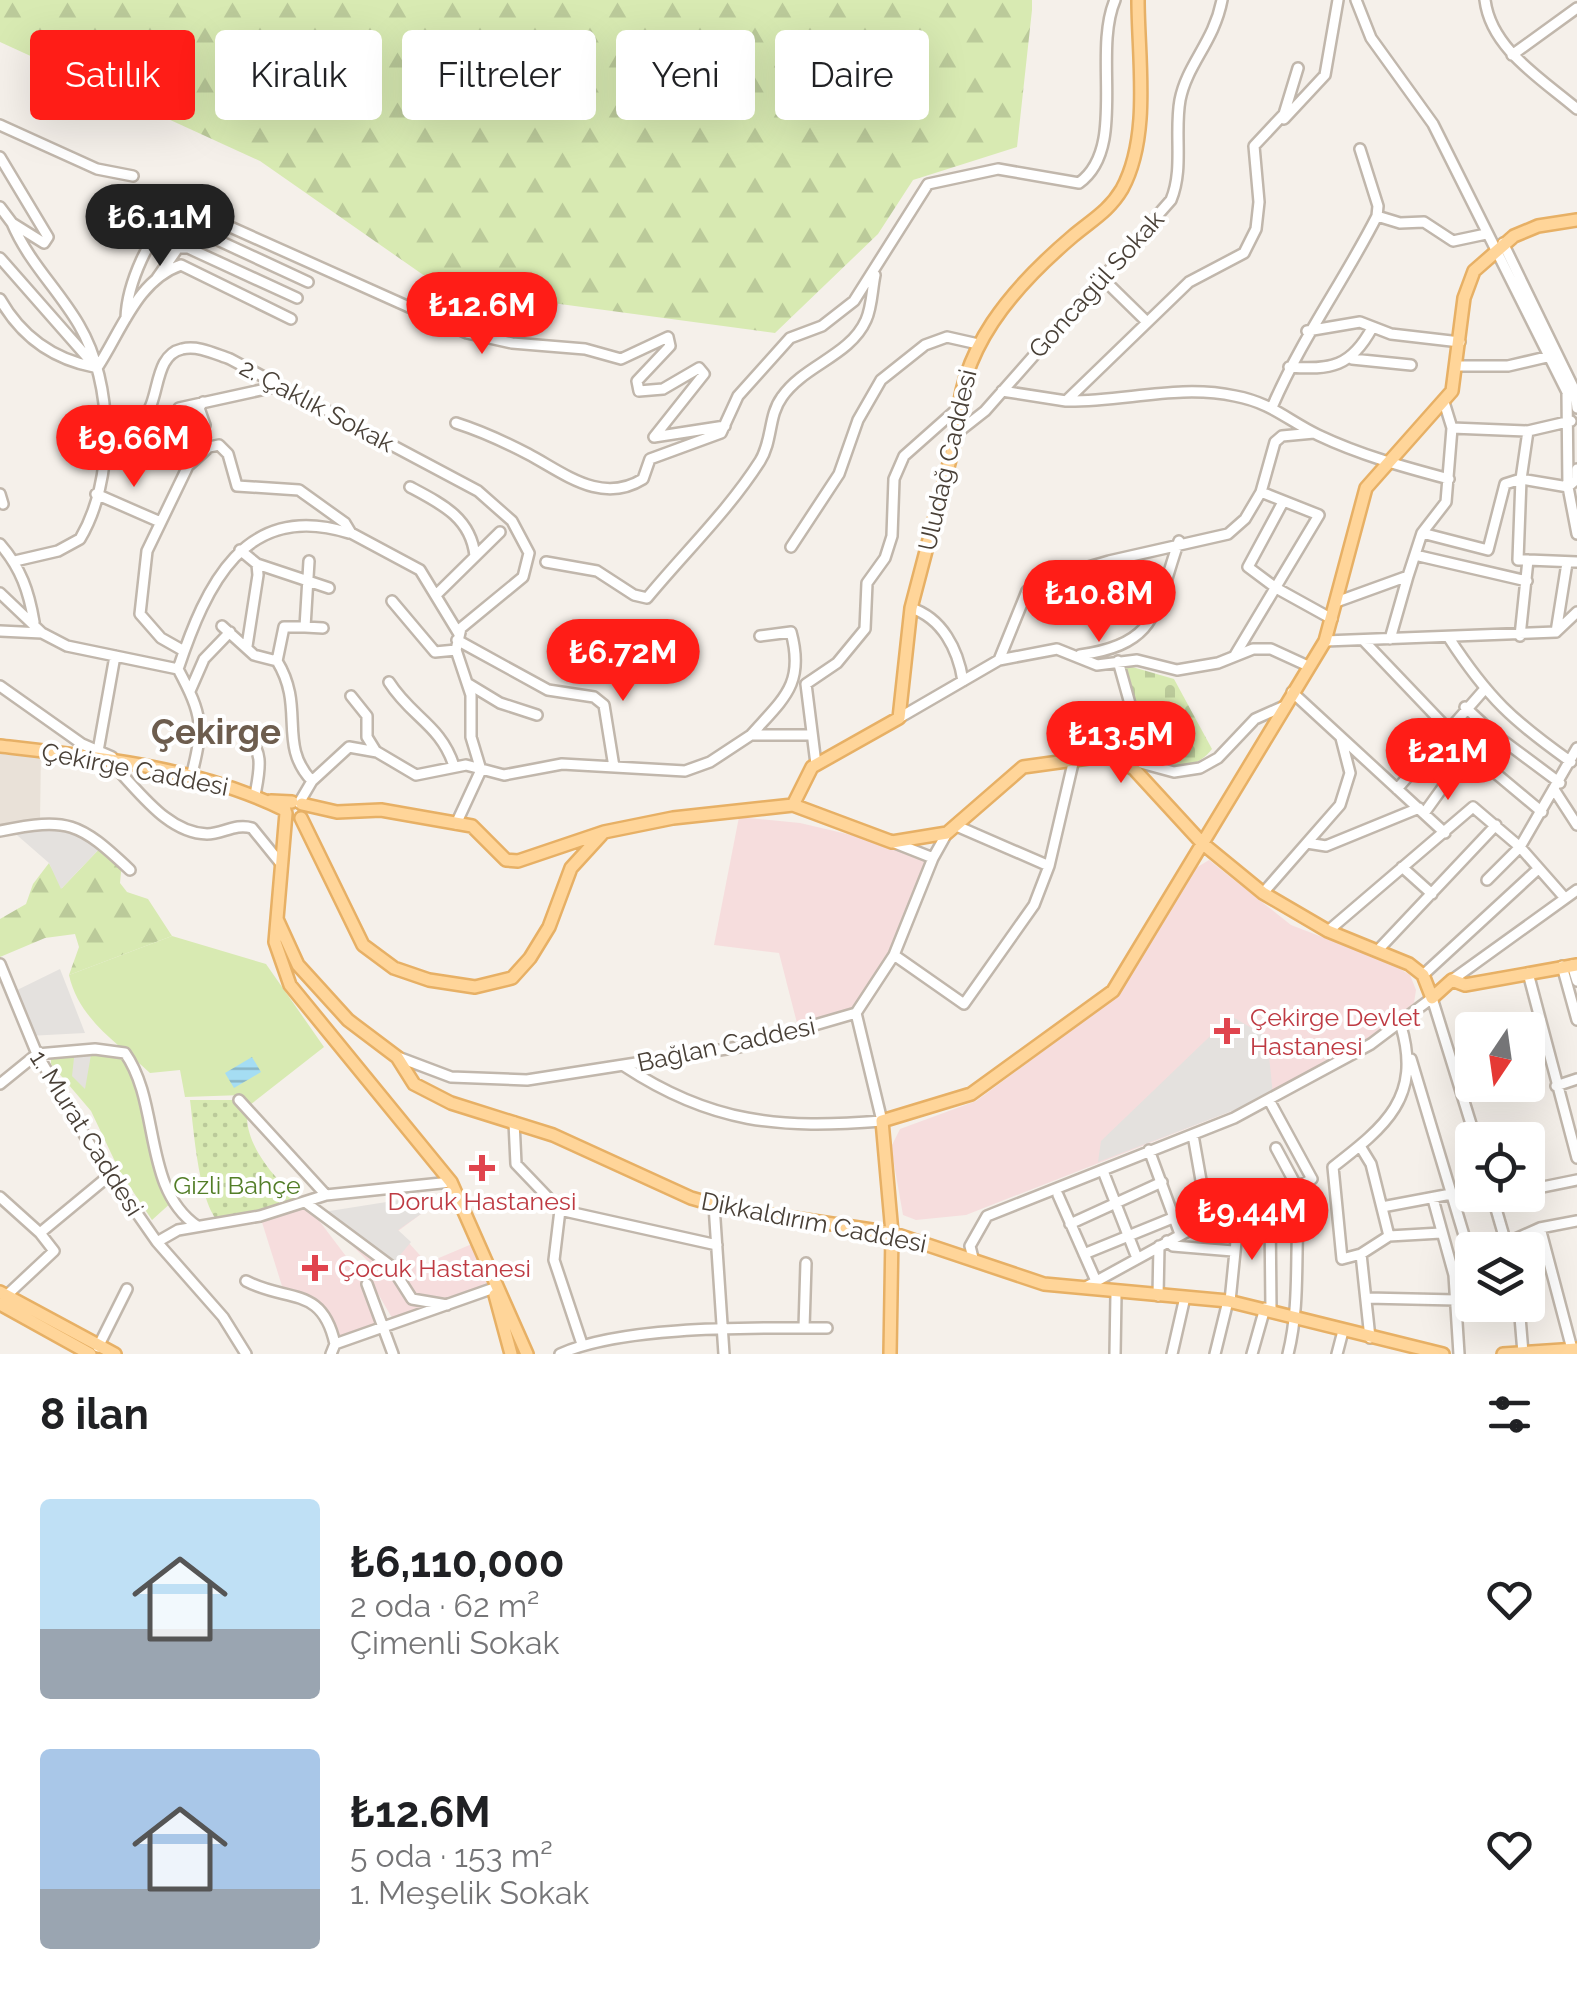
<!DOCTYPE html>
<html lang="tr">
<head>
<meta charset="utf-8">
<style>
  body { margin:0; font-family:Raleway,sans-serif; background:#f6f6f6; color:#202124; height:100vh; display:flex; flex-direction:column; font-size:38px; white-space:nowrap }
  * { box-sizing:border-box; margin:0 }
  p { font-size:32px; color:#757577 }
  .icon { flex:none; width:55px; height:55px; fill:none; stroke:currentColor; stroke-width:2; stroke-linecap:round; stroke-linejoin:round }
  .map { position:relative; height:1354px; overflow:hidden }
  .sheet { display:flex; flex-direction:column; background:#fff; flex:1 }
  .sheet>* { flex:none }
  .guide { position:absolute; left:30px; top:30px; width:1000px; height:90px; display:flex; gap:20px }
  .needle { width:65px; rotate:193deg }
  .controls { position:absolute; left:1455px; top:1012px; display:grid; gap:20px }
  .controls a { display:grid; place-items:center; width:90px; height:90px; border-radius:10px; background:#fff; box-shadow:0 10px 40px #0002; font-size:50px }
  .price { position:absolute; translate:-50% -85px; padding:0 22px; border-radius:35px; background:#ff1d17; color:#fff; font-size:32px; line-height:65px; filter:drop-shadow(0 2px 5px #0008) }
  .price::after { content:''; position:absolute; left:50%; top:60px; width:30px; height:22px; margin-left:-15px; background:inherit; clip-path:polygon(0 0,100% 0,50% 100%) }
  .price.current { background:#222; color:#fff }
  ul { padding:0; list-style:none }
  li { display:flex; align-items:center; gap:30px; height:250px; padding:0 40px }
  li span { display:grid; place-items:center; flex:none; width:280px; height:200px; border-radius:10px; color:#555 }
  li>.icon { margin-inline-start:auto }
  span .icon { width:120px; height:120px; fill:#fffc; stroke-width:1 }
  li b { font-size:42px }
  h2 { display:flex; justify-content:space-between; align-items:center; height:120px; padding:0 40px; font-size:42px }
  .tag { padding:0 35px; border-radius:10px; background:#fff; box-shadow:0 10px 40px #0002; font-size:35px; line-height:90px }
  .tag.current { background:#ff1d17; color:#fff }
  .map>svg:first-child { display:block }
  .residential { fill:#e9e1d8 }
  .medical { fill:#f6dddd }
  .green { fill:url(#green-dots) }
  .forest { fill:url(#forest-firs) }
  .cemetery { fill:url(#cemetery-stones) }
  .pitch { fill:#d8eab2 }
  .parking { fill:#e4e1de }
  .water { fill:url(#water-rules) }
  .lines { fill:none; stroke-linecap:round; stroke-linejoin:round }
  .minor-casing { stroke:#c1b7ac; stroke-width:14 }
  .major-casing { stroke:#e7b065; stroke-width:16 }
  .minor { stroke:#fff; stroke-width:9 }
  .major { stroke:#ffd599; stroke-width:11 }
  .health-dot { fill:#e0444e; stroke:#fff; stroke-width:4 }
  .labels { text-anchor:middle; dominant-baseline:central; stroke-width:8; stroke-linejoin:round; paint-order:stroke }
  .street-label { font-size:25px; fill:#494037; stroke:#fff }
  .health-label { font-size:25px; fill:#be3a42; stroke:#fff; text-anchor:start }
  .park-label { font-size:25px; fill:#537e28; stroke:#fff }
  .district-label { font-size:35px; font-weight:bold; fill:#6d5d4e; stroke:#fff }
</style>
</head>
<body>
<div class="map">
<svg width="1577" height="1354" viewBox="0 0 1577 1354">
  <defs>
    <pattern id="green-dots" width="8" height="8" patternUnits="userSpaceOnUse" patternTransform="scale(2.5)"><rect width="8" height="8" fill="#d8eab2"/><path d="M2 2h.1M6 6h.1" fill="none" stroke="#bbca9a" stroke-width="1.8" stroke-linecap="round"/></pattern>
    <pattern id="forest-firs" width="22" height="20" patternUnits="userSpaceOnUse" patternTransform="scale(2.5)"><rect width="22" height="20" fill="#d8eab2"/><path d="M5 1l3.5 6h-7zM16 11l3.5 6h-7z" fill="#bbca9a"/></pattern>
    <pattern id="cemetery-stones" width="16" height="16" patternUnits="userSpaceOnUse" patternTransform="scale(2.5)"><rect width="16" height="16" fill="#d8eab2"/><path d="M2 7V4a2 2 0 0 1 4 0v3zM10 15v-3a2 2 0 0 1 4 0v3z" fill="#bbca9a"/></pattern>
    <pattern id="water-rules" width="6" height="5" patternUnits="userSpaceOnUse" patternTransform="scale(2.5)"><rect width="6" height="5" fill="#a5ddf3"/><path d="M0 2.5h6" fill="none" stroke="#88b5c6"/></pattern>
  </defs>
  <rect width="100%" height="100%" fill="#f5f0ea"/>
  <path class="residential" d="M0,746L41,751L40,822L0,831Z"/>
  <path class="medical" d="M739,817L800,823L877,841L927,860L888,953L853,1008L798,1027L779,953L714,945Z
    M1209,860L1291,925L1392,964L1410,975L1416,990L1414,1003L1356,1049L1272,1095L966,1215L916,1220L903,1215L891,1147L900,1129L976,1101L1116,997L1191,871Z
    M418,1197L428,1209L398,1231L427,1263L479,1241L494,1288L395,1323L373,1285L372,1265L323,1217Z
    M305,1202L367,1284L383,1327L335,1344L319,1307L282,1286L260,1216Z"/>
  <path class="green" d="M190,1100H239L248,1110C241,1141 278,1186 305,1202L222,1225C199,1209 194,1131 190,1100Z"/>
  <path class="forest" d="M0,0H1032V10L1017,147L913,180L878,234L775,333L442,288L260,161L0,42Z
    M103,845L122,862L120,883L127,892L148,899L172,936L69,975L79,947L75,934L45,938L0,957V919L26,904L33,884L49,863L62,888Z"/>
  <path class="cemetery" d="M1122,664L1174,679L1212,749C1195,771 1174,766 1151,761Z"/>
  <path class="pitch" d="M172,936L266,964L324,1047L250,1105L242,1095L185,1097L180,1070L150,1073C119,1044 79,1020 69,975Z
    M116,1049L138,1072L173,1201L152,1220L120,1172L91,1111L51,1064V1052Z"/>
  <path class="parking" d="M58,822L103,845L61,889L49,863L10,829Z
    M60,969L85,1033L28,1036L11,993Z
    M1231,1016L1267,1037L1273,1095L1098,1162L1101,1141Z
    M75,1049H92L85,1089L72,1076Z
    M418,1197L428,1209L398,1230L411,1242L391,1266L317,1213Z"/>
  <path class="water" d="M252,1057L261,1072L234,1088L225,1073Z"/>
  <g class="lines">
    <defs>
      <path id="minor" d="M1356,0L1371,38L1433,124L1567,392L1568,487L1577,534
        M1485,0C1491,49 1542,79 1577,109
        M1512,55L1577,8
        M1284,119L1325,75L1338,0
        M0,125L97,169L133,176
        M0,157L48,237L44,243L12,223C29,263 58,289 79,325C114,384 115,480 80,539L58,551L15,561
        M0,207L12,223
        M1377,216L1400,223L1424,222L1453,241L1486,234
        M158,240L168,229L196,230L308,282
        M1503,243L1575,391L1577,408
        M0,258L95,366
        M1100,276L1146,321
        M157,278L178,248H188L297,298
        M0,299C21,336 53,359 94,367
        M126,318C127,283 150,234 175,209L188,208L467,333L512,343L585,349L621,359L668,337L670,346L637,381L639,391L663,389L699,368L704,374L654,437L725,426
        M1307,331L1360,322L1391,334L1460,342
        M1352,359L1411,365
        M1457,366H1508L1555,355
        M1289,367C1331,370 1351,367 1372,328
        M97,368C121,332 137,280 181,265L291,319
        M1002,391L1066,401L1189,282L1244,253L1256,229L1259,202L1254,146L1284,114L1298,68
        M1066,401C1123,402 1178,384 1235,396C1272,403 1287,420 1318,435C1360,455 1404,467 1449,479
        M203,402L199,408L205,425L188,466L209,447L219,445L228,454L237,486L299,490L345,523L351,533L420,570L459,634
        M1273,405C1302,338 1344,281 1377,216L1378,206L1360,149
        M106,419C173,444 141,358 182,349C198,345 215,354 230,359L478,491L512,521L529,553L523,577L461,628L456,650L471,695V737L481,770L456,824
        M456,423C481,431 505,442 528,454C564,473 601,505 643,479L650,459L721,433L738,396L790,338L822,326L854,301L928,184L998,169L1079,183C1128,148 1092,54 1115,0
        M174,427L179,408L279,386
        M1452,428L1528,431L1571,421
        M957,433L985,411L1171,200C1184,169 1174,133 1180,100C1187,64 1214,42 1222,0
        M410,487C442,504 471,518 475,556
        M1568,487L1577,479V469
        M0,494L3,504
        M96,494L158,521
        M1283,502L1248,567L1276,588L1332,619
        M1422,533L1488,550L1505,484L1521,479L1528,431
        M0,544C21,568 29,592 34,622
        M791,547L839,474L858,420L881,380L925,345L947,337L978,344
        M240,550L257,564L258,575L247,646
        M1415,555L1527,581
        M1528,560L1577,562
        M546,562L597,571L634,595L647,598C685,552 728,511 760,461C773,440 768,416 782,397C804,365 850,356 866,320C872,307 872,289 875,275
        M257,564L329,588
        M0,593L42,633L67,646L178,669
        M437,594L500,532
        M392,601L435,652L456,650
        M1339,601L1408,576L1422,533L1446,502L1452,428L1444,402
        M911,608C942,618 958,649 963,681
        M222,626L254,655L277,661C306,708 277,744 312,781
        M305,627L323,628
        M0,631L42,633
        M1556,632L1567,563
        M1520,636L1528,560H1518L1521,479L1568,487
        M1449,638C1488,698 1513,721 1571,762
        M1390,639L1408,576
        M457,640L548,690L594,697L604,705L614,767
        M1363,640L1469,751L1542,812
        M1325,641L1556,632L1577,612
        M184,651L161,638L140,614L147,551L188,466
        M1080,655C1160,644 1155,609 1179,541
        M1235,655L1319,515L1261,492
        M999,660L1027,591L1043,580L1109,561L1228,534L1245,519L1261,492L1275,442L1282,436L1314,433
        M277,661L284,627H305L309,561
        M1118,661L1146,761
        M178,669C206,586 244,500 349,533
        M178,669C203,716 204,726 191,777
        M389,682C411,717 441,725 454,766
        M467,683L500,703L537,715
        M0,686L82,744L112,757
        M190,691L204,659L230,632
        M1292,692L1445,833
        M351,696L367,716V737L375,750
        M1465,707L1493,733L1560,783
        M899,718L999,660L1057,649L1097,665L1137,660L1177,670L1218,663L1253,649H1271L1308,666
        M243,735C266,748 259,773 255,795
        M751,735C784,698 805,684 791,632L760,636
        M98,751L115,656
        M1115,756L1174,772L1200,768L1218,758L1255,719L1282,707
        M108,760C136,786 165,833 207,834C223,834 235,823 252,828L282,865
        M816,764L806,684L837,663L865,629L867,583L885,558L892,536L894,479L904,456L957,409
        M1397,789L1483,691
        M1555,791L1577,825
        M299,803L312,781L349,747L377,752L416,775L466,765L504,775L562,764L685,771L710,762L751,735H812
        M1425,812L1469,751
        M959,827L1049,866
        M0,831C68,817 79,822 130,870
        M895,843L933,858
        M1307,843L1326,846L1419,808
        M1402,867L1432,894
        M1487,880L1520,847L1577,748
        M1263,893L1340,805L1350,773L1341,738
        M1328,931L1473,807L1520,847L1564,897
        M1379,949L1496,825
        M894,955L964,1004L1034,905L1049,866L1074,759
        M0,964L37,1054L95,1153L157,1242
        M1572,965L1577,981
        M1562,966L1577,1020
        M1528,973L1577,1158
        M1423,975L1537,870
        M1452,980L1577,890
        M1401,1026C1422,1097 1386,1126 1333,1167L1342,1259L1361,1254L1389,1236L1441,1233
        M398,1057L451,1077L527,1080L739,1047L856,1013L894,955L933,858L947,833
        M1411,1059L1472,1262
        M624,1066C712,1124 780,1129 882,1121L856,1013
        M0,1084L37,1054L95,1049L125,1053C161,1104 142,1188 197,1226
        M1556,1086L1577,1079
        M239,1100L326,1195
        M514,1122L516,1164L560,1210L717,1245
        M1193,1135L1208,1220
        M1360,1146L1371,1164L1389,1236
        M1276,1148L1297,1187
        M1149,1150L1180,1234
        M1103,1171L1137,1258
        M1206,1186L1226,1218
        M1528,1190L1577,1180
        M1058,1195L1096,1281
        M1492,1195L1508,1250
        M0,1197L40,1233
        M1433,1199L1454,1275L1459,1354
        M305,1202L391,1266L412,1299L447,1305
        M714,1205L724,1354
        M1382,1207L1451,1194
        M560,1210L554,1260L582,1344
        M1270,1213L1271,1309
        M1070,1224L1162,1182
        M1540,1228L1572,1349
        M1167,1241L1173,1246L1233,1251
        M1491,1250L1540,1228L1577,1221
        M1084,1254L1175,1217
        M1361,1254L1370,1338
        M973,1258L970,1246L987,1216L1234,1118L1371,1044L1432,998L1476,1140
        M246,1281C288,1303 322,1285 335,1344
        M367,1284L393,1354
        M1084,1288L1208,1220L1226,1218L1248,1224L1270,1213L1275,1199L1312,1179L1269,1100
        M6,1296L54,1251L40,1233L110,1175
        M1158,1296L1159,1246
        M1367,1298L1456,1300
        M1230,1301L1238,1222
        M1519,1305L1523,1353
        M804,1328L806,1263
        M98,1347L127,1289
        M246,1354L223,1317L157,1242L178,1230L260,1216L326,1195L451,1182
        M331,1354L335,1344L494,1288
        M560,1354C623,1325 755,1328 827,1328
        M1115,1354L1116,1294
        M1172,1354L1185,1297
        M1215,1354L1228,1301
        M1252,1354L1265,1308
        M1288,1354C1302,1298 1293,1242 1301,1185
        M1337,1354L1343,1331"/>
      <path id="major" d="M0,746C96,757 198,767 285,810
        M271,801L292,802
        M302,804L337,812L381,810L472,826L506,860L518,861L604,832L673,818L793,805L892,842L947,833L1023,767L1110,755L1134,769L1202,843L1263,893L1328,931L1409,964L1423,975L1432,998L1452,980L1465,985L1577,965
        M793,805L812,767L899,718L911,608L957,433C957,350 1013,287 1073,236C1092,220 1109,211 1122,189C1151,136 1138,58 1138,0
        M286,813L275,942L290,985L451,1182L527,1354
        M301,818L363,945L394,968L429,980L475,987L512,978L530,958L549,927L571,868L603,833
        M277,919L298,965L348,1020L397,1057L414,1084L451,1103L553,1135L691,1198L726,1208L892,1233L1044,1284L1228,1301L1443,1354
        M0,1292L115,1354
        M495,1295L511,1354
        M0,1304L90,1354
        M890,1354L892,1233L882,1121L971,1094L1113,991L1325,641L1366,488L1452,391L1464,298L1474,271L1514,236L1538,226L1577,220
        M1503,1354L1577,1349"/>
    </defs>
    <use href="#minor" class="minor-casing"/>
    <use href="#major" class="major-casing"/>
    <use href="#minor" class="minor"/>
    <use href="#major" class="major"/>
  </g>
  <g class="health-dot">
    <path d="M1222 1016h10v10h10v10h-10v10h-10v-10h-10v-10h10z"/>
    <path d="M477 1153h10v10h10v10h-10v10h-10v-10h-10v-10h10z"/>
    <path d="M310 1253h10v10h10v10h-10v10h-10v-10h-10v-10h10z"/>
  </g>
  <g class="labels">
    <g class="street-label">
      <text transform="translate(1096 284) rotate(-48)">Goncagül Sokak</text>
      <text transform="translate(317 405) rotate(28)">2. Çaklık Sokak</text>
      <text transform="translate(947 460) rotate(-77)">Uludağ Caddesi</text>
      <text transform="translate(135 769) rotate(11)">Çekirge Caddesi</text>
      <text transform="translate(726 1044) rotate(-12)">Bağlan Caddesi</text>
      <text transform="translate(87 1133) rotate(58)">1. Murat Caddesi</text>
      <text transform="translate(814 1222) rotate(11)">Dikkaldırım Caddesi</text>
    </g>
    <g class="health-label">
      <text x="1250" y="1017">Çekirge Devlet<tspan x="1250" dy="29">Hastanesi</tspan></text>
      <text x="482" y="1201" text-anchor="middle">Doruk Hastanesi</text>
      <text x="338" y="1268">Çocuk Hastanesi</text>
    </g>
    <g class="park-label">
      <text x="237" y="1185">Gizli Bahçe</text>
    </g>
    <g class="district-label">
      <text x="216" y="731">Çekirge</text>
    </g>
  </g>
</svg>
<div class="controls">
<a><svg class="needle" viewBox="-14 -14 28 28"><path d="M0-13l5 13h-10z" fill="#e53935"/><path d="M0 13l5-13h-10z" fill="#757577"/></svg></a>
<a><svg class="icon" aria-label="locate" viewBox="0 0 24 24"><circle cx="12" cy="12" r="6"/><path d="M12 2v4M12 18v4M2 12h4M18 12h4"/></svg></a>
<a><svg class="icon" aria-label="layers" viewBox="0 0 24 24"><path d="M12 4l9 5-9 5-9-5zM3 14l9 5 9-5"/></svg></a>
</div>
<b class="price current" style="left:160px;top:269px">₺6.11M</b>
<b class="price" style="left:482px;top:357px">₺12.6M</b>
<b class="price" style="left:134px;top:490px">₺9.66M</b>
<b class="price" style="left:1099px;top:645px">₺10.8M</b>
<b class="price" style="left:623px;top:704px">₺6.72M</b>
<b class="price" style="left:1121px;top:786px">₺13.5M</b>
<b class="price" style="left:1448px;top:803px">₺21M</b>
<b class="price" style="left:1252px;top:1263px">₺9.44M</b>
<div class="guide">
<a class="tag current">Satılık</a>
<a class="tag">Kiralık</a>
<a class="tag">Filtreler</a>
<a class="tag">Yeni</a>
<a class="tag">Daire</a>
</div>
</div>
<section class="sheet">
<h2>8 ilan<svg class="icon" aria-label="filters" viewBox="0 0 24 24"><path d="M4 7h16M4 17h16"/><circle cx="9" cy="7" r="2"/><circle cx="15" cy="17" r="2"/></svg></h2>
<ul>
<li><span style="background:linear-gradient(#bfe0f5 65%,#9aa5b1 0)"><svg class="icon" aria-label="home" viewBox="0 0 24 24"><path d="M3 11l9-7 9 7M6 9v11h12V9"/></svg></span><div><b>₺6,110,000</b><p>2 oda · 62 m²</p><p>Çimenli Sokak</p></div><svg class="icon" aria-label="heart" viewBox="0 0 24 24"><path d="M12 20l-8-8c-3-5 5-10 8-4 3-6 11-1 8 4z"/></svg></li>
<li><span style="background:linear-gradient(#a9c7e8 70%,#9aa5b1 0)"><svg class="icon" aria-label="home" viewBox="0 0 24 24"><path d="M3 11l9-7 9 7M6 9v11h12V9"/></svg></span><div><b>₺12.6M</b><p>5 oda · 153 m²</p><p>1. Meşelik Sokak</p></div><svg class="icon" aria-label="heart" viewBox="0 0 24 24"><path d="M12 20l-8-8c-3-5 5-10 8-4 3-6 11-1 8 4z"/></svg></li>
</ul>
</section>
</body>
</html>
